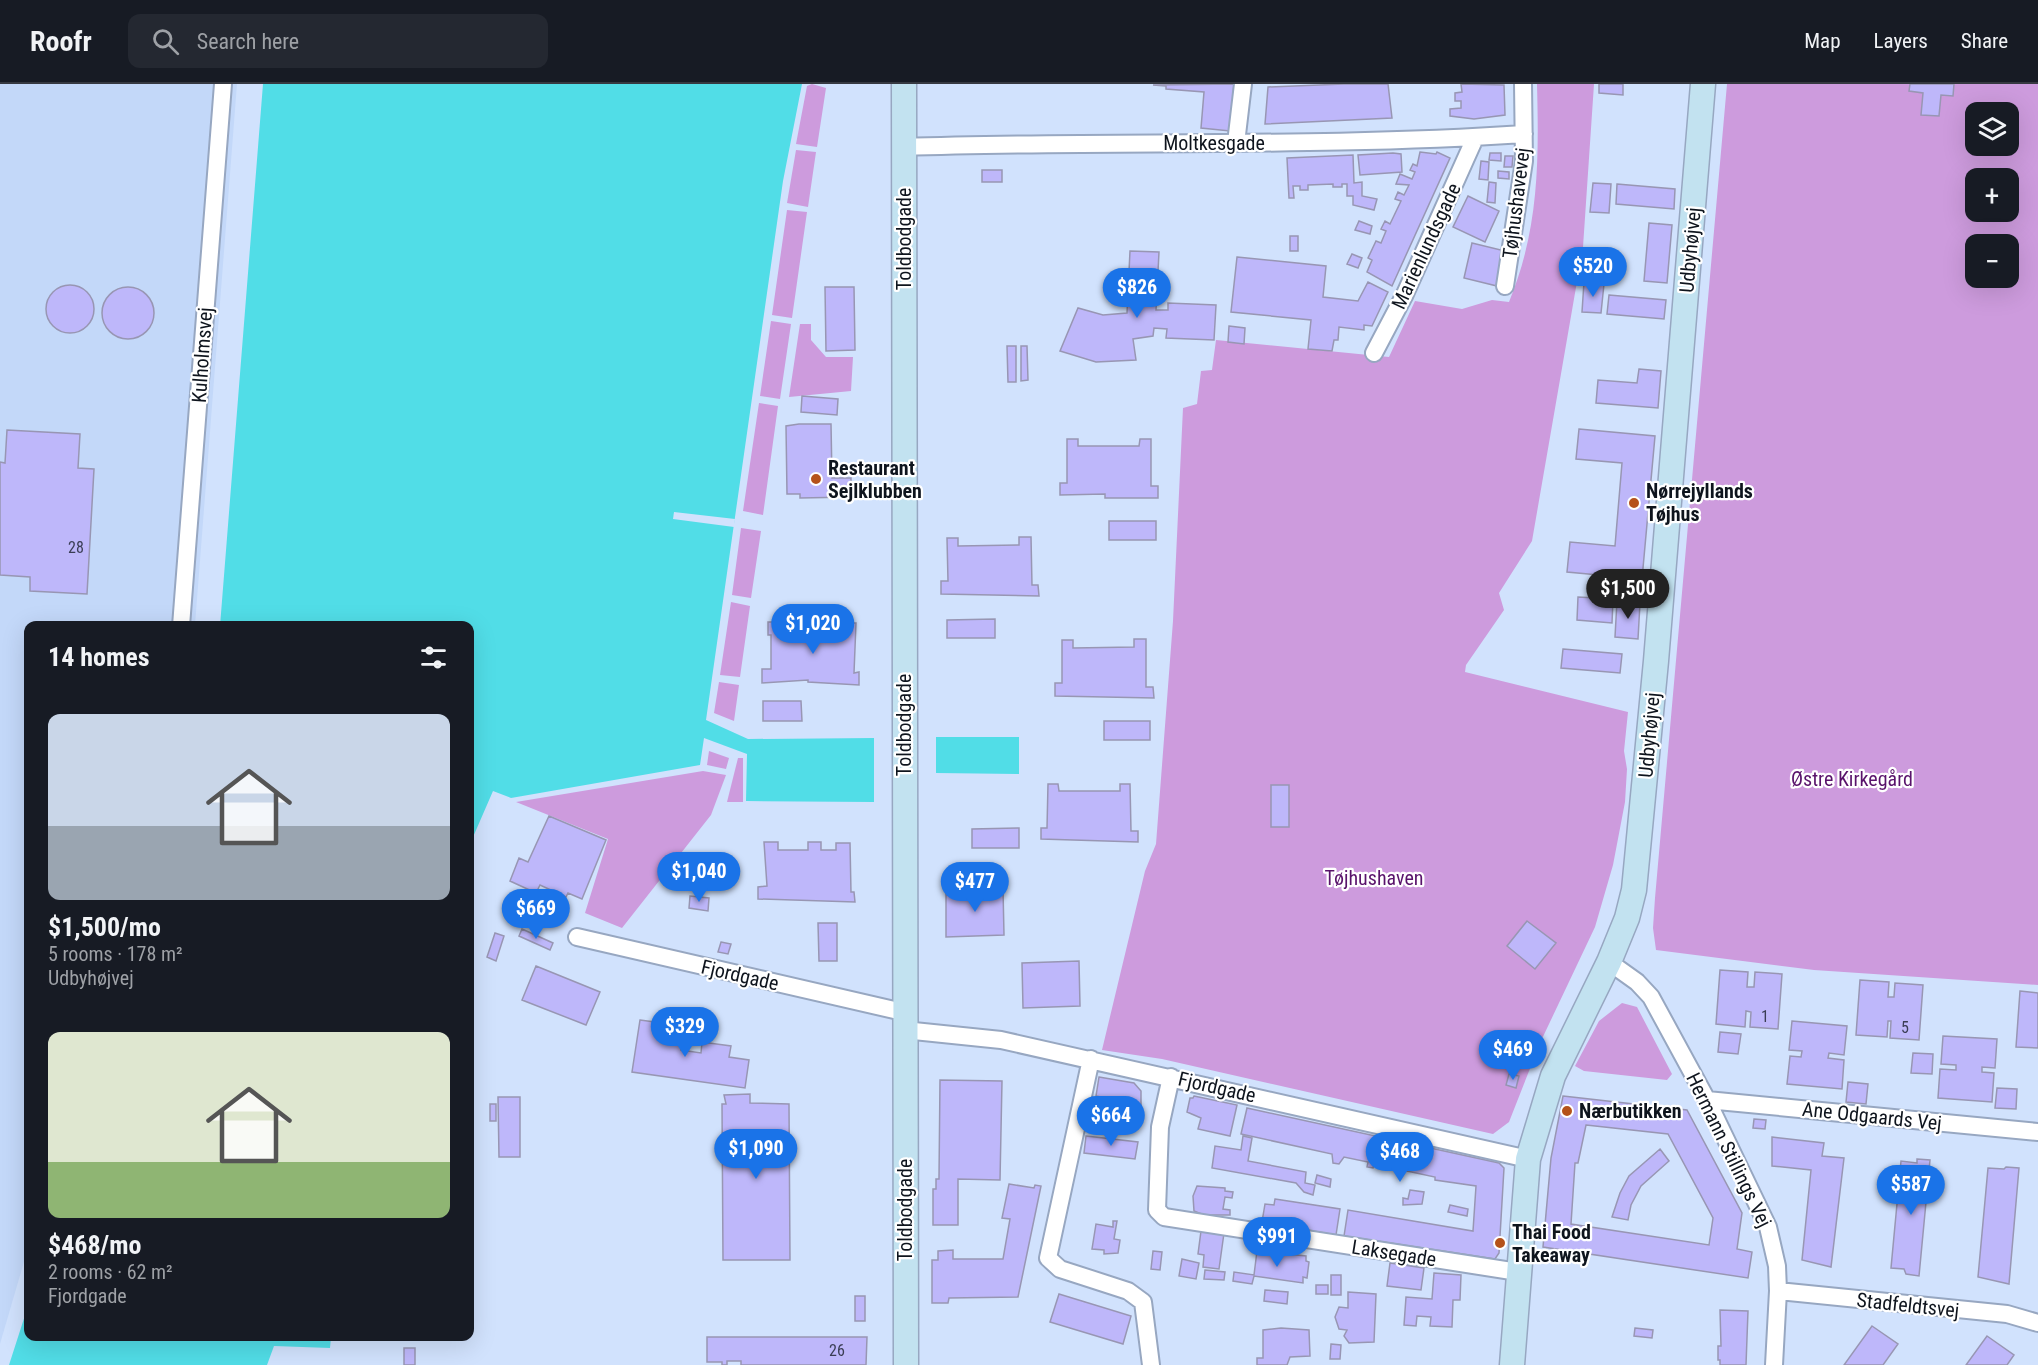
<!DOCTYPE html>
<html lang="en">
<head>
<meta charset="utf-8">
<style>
  body { margin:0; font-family:"Roboto Condensed",sans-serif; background:#242831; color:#f1f3f6; height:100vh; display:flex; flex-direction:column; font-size:22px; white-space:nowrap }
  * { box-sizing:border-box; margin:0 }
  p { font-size:20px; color:#9ea1a6 }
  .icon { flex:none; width:33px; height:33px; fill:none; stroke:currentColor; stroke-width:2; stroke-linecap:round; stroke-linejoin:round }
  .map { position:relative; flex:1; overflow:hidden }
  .sheet { position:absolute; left:24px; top:537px; width:450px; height:720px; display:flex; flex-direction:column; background:#171b24; border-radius:12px; box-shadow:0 6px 24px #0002 }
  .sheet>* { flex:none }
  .buttons { position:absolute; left:1965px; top:18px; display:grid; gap:12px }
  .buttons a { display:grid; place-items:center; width:54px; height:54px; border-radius:12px; background:#171b24; box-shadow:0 6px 24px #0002; font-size:30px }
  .price { position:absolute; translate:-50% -51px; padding:0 14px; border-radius:21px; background:#1a73e8; color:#fff; font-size:20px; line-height:39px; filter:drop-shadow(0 2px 3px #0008) }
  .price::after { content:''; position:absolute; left:50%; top:36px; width:18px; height:14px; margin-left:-9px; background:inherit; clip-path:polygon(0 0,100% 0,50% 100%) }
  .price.selected { background:#222; color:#fff }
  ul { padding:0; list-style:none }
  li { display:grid; align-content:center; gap:12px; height:318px; padding:0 24px }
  li span { display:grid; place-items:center; height:186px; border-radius:12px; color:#555 }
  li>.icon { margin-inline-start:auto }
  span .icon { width:108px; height:108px; fill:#fffc; stroke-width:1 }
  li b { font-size:26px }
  h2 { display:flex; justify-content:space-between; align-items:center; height:72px; padding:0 24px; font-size:26px }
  header { display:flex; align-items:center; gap:36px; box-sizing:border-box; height:84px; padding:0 30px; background:#171b24; border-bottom:2px solid #363941 }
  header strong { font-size:28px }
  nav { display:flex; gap:33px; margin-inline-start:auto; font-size:21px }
  .search { width:420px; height:54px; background:#242831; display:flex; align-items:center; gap:15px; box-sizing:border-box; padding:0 21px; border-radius:12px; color:#9ea1a6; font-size:22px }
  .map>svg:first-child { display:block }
  .built { fill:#c3d8f9 }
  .green { fill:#cd9bdd; fill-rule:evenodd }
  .water { fill:#51dde7 }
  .pier { fill:#d1e2fd }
  .building { fill:#beb7fa; stroke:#9896b3; stroke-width:1.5; fill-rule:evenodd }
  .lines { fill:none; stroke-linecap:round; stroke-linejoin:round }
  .street-casing { stroke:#97a7c1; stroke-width:20 }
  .secondary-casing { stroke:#97a7c1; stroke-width:27 }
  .street { stroke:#fff; stroke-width:16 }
  .secondary { stroke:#c2e2f0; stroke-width:24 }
  .poi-dot { fill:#b5521b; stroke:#fff; stroke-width:2 }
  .labels { text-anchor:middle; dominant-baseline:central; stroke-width:4.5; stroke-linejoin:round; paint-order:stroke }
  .number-label { font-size:16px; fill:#3a3d54 }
  .street-label { font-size:20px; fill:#0e141d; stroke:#fff }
  .poi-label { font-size:20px; font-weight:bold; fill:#0e141d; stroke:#fff; text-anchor:start }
  .park-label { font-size:20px; fill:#59136b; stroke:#fff }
</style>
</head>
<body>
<header>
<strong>Roofr</strong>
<div class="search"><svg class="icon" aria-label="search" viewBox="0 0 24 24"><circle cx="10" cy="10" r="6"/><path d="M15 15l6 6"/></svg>Search here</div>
<nav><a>Map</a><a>Layers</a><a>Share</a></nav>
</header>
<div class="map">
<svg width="2038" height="1281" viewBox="0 0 2038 1281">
  <rect width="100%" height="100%" fill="#d1e2fd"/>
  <path class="built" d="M0,0H237L195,541L28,542V1164L0,1260Z"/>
  <path class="green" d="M812,0L826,4L817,63L796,60L807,2Z
    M1537,0H1594L1583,163L1532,457L1499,509L1504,526L1466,581L1465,588L1628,628L1624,667L1627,685L1625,718L1613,781L1595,843L1540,959L1509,1038L1493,1050L1162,975L1102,966L1145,787L1156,760L1173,537L1183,324L1197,320L1201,287L1212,286L1216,256L1389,273L1415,217L1462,225L1492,216L1509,218C1539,145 1539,78 1537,0Z
    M1727,0H2038V901L1814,886L1656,866L1653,844L1655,814ZM1976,28H2008V62H1976ZM1976,94H2008V128H1976ZM1976,160H2008V194H1976Z
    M796,66L816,68L808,123L787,119Z
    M787,126L807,128L792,234L772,231Z
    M771,237L791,240L780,315L760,312Z
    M800,240H811V256L826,273H853L851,307L789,313Z
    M759,319L778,322L763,431L743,427Z
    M741,444L761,447L751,514L732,511Z
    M731,518L750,522L740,593L720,591Z
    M719,598L739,601L734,637L714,629Z
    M709,667L729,674L726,685L707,681Z
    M738,674H743V718H727Z
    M703,687L726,691L711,731L622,844L585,829L608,755L516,718Z
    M1622,919L1637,923L1672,990L1667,996L1584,987L1575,982L1599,937Z"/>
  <path class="water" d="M263,0H802L783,97L706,636L748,655L874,654V718L746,717L747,670L704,654L700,681L511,714L493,707L470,760V542H220Z
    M936,653H1019V690L936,689Z
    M28,1222V1252L331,1253L330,1264L274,1262L267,1281H9Z"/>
  <path class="pier" d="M674,428L735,435L734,443L673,435Z"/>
  <path class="building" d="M1234,0L1230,47L1201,44L1204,8L1166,5V2L1153,1Z
    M1344,0H1388L1392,34L1265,40L1268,3Z
    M1461,0L1504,1L1505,31L1474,35L1450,32V25L1461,24V17H1455V9L1462,8Z
    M1599,0H1623V11L1599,9Z
    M1910,0H1954L1953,12L1941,11L1939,32L1921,31L1923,9L1909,7Z
    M1420,68L1436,70L1437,68L1450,74L1392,202L1367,188L1372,176L1368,174L1376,157L1381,159L1386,147L1381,145L1385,137L1390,140L1401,117L1395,115L1398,108L1404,111L1409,101L1396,100L1400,90L1412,95L1415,88L1410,86L1413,80L1417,82Z
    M1393,69L1401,70L1402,88L1360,91L1358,71Z
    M1490,69H1501V77L1489,76Z
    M1353,71L1354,99L1362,98V112L1377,115L1374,126L1353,121V112H1347V100H1342V103H1333V100L1308,101V106H1300V102H1293L1294,114H1289L1287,74Z
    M1505,72H1513L1512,83H1504Z
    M1481,77L1489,78L1488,96L1479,95Z
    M982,86H1002V98H982Z
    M1498,87L1509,88V95L1498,94Z
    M1489,98L1496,99L1495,119L1487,118Z
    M1593,99L1611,100L1609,129L1590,128Z
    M1617,100L1675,105L1674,125L1616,120Z
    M1468,112L1499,127L1485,158L1453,143Z
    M1359,137L1372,142L1370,150L1355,146Z
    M1649,139L1672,141L1667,199L1644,197Z
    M1290,152H1298V167H1290Z
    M1472,159L1505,167L1497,202L1464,194Z
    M1130,167L1159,168L1156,226H1168V219L1216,221L1214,256L1166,254L1167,245L1154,244L1153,252L1133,255L1136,276L1096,278L1060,267L1078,224L1103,231L1127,229Z
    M1352,170L1362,174L1358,184L1347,180Z
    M1237,173L1326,182L1323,213L1358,217L1368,198L1388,208L1372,242L1364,241V246L1339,243L1338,256H1334L1332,267L1308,265L1311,236L1231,228Z
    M1584,198L1604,200L1601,229L1582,228Z
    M46 225a24 24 0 1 1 48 0a24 24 0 1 1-48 0Z
    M825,203H854L855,266L826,267Z
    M102 229a26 26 0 1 1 52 0a26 26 0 1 1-52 0Z
    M1609,211L1666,216L1664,235L1607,230Z
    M1229,242L1245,244L1244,260L1228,258Z
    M1007,262H1016V298H1008Z
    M1021,262H1027L1028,296L1021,297Z
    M1639,285L1661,287L1658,324L1596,319L1598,296L1637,299Z
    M802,312L838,315L837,331L801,328Z
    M799,340H831L832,394H851V413L800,414V410H787L786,342Z
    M1579,345L1655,352L1642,495L1567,488L1570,458L1615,462L1622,379L1576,375Z
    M7,346L80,350L78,384L94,385L87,510L30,507V493L0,491V378L5,379Z
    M1067,355H1078V362H1139L1140,355H1151V402H1158V414H1105V410L1060,411V399H1067Z
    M1109,437H1156V456H1109Z
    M1019,453H1031L1032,501H1038L1039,512L941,510V497H948L947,454H958V462L1019,461Z
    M1578,513L1613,515L1612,539L1577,536Z
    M1617,517L1640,519L1638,555L1615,553Z
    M995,535V554H947V536Z
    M768,538H782V548H813V539H824V547H841V539H856L854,589L859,588V601L808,598V596L762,599V585H771V551H768Z
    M1134,555H1146V603H1153L1154,614L1055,612V599H1062V556H1073V564L1134,563Z
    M1563,565L1622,570L1620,589L1561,584Z
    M763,617H801L802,637H763Z
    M1104,637H1150V656H1104Z
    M1048,700H1058L1059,707H1120V700H1130L1131,747H1138V758L1041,755V744H1047Z
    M1271,701H1289V743H1271Z
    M549,732L606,756L582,815L568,809L566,813L540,801L536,809L510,797L519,774L528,778Z
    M1019,744V764H972V745Z
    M764,758H778V766H808V758H821V766H836V759H850L851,808H854L855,818L758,815V803L767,802Z
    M1003,805L1004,851L946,853V806Z
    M690,812L709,814L708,827L689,824Z
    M1527,837L1556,859L1535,885L1507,862Z
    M818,839H837V877H819Z
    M522,845L553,859L550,866L519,852Z
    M495,849L504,852L496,877L487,873Z
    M721,858L731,860L728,870L718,868Z
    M1079,877L1080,922L1023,924L1022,879Z
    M536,882L600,908L586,941L522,916Z
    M1720,886L1748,888L1747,903H1754L1755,888L1782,890L1778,945L1750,943L1751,928L1746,927L1745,943L1716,940Z
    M1860,896L1889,898L1888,913H1894L1895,899L1923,901L1919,956L1890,954L1891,937H1888L1887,953L1856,951Z
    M2020,907L2038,909V964L2016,963Z
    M640,936L684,942L681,966L701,969L702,958L731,962L729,973L749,976L745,1004L632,988Z
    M1792,937L1847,942L1844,971L1829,969L1828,974L1844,976L1842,1005L1787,1000L1790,972L1801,973L1802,967L1789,966Z
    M1720,948L1741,950L1738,970L1718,968Z
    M1943,952L1997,955L1995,984L1982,983V988L1994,989L1992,1018L1938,1014L1940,985L1956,986V981L1941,980Z
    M1913,969L1933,970L1932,990L1911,989Z
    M1509,990L1519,992L1516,1004L1506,1001Z
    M1099,993L1134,999L1141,1007V1031L1119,1029L1120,1017L1096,1012Z
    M940,996L1002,997L1000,1096L958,1095V1141H933V1105H936V1095H939Z
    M1848,998L1868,1000L1866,1020L1846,1018Z
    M1997,1004L2017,1005L2016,1025L1995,1024Z
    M750,1010V1019L789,1020L790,1176H723L722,1020H726L724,1011Z
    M1194,1012L1237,1021L1230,1052L1198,1045L1201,1034L1187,1028L1190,1014H1193Z
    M1563,1012L1687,1026L1742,1129L1737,1165L1752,1168L1748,1194L1543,1163L1551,1074ZM1586,1041L1668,1050L1713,1134L1709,1161L1571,1140L1575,1079H1578Z
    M498,1013H520V1073H499Z
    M490,1020H496V1037H490Z
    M1247,1024L1499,1079L1504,1084L1499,1169L1495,1175L1344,1152L1348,1126L1473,1147L1476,1102L1435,1096V1093L1374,1080L1373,1084L1367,1083L1368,1078L1344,1073L1339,1080L1333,1079L1332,1070L1241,1050Z
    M1754,1035L1766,1036L1765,1045L1753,1044Z
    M1086,1052L1138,1058L1135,1075L1084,1069Z
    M1243,1052L1252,1054L1248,1077L1306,1088L1305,1099L1315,1101L1313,1111L1304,1108L1296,1099L1212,1084L1215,1062L1241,1066Z
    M1772,1053L1824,1059L1822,1072L1844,1074L1831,1183L1802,1176L1811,1086L1772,1082Z
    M1660,1065L1669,1077L1641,1102L1631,1121L1628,1136L1612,1133L1620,1109L1629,1092Z
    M1917,1075L1930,1076L1919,1192L1906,1190L1904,1185L1891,1184L1901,1077L1917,1079Z
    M2006,1083L2019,1084L2009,1200L1978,1193L1988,1084L2004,1085Z
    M1317,1091L1331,1095L1330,1103L1315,1099Z
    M1009,1100L1034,1104L1035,1101L1041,1102L1018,1213L949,1214L948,1219H932V1176H938V1167L953,1166V1175H1003L1010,1135L1002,1134Z
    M1197,1102L1225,1104V1107L1233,1108L1232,1114L1225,1113L1223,1125L1230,1126V1131H1204L1194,1127L1193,1112Z
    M1410,1106L1424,1108L1422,1120L1403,1121V1114L1408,1115Z
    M1275,1115L1340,1125L1336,1151L1262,1138L1265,1120L1274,1121Z
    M1450,1121L1468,1125L1467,1132L1448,1128Z
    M1113,1137H1117L1114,1155L1120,1156L1118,1169L1104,1170V1166L1092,1165L1096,1140L1113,1143Z
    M1201,1147L1224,1149L1219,1185L1203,1183L1204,1171L1198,1170Z
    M1153,1167L1162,1168L1160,1186L1151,1185Z
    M1257,1167L1306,1172V1177L1309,1178L1307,1194L1303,1193V1199L1254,1192L1252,1200L1233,1197L1234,1188L1254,1191Z
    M1182,1175L1199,1179L1196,1195L1179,1192Z
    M1390,1179L1424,1184L1421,1206L1387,1202Z
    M1205,1186L1225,1188L1224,1196L1204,1195Z
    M1434,1189L1461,1191L1460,1216H1453L1452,1243L1430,1242L1431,1233L1417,1232L1416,1242L1404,1241L1406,1213L1432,1215Z
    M1331,1191H1341V1211H1331Z
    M1316,1201H1328V1210H1316Z
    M1265,1206L1288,1208L1287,1220L1264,1217Z
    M1348,1208L1376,1210L1374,1258L1349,1259L1344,1252L1347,1246L1339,1245L1335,1233L1339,1223L1348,1224Z
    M1059,1210L1131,1232L1123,1260L1050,1238Z
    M855,1212H865V1237H855Z
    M1720,1226L1748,1227L1746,1281H1720V1276H1718V1262H1721Z
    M1872,1242L1898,1260L1883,1281H1844Z
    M1281,1244L1309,1246L1310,1272L1290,1273L1287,1281H1257V1274H1263V1246Z
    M1635,1244L1653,1246L1652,1254L1634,1252Z
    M1987,1252L2014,1271L2007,1281H1966Z
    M707,1253H867L866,1281H741V1277H727V1281H722V1278H707Z
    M1331,1260L1341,1261L1340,1275H1330Z
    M404,1264H415V1281H404Z"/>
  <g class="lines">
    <defs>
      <path id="street" d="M1236,59L1243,0
        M904,63C1111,56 1318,64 1524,50
        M1505,202L1524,77L1523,0
        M1374,269L1405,210L1475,54
        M181,542L223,0
        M577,853L903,928
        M1609,878L1637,898L1651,913L1707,1016L1768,1143L1777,1182L1778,1207L1774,1281
        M904,946L1001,956L1528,1075
        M1091,975L1048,1174L1060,1185L1128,1207L1143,1218L1151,1281
        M1171,993L1160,1043L1157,1126L1164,1133L1518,1188
        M1707,1016L2038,1048
        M1778,1207L2007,1230L2038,1239"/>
      <path id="secondary" d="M904,0L906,1281
        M1512,1281L1528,1075L1553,992L1609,878L1627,834L1634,806L1656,577L1703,0"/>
    </defs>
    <use href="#street" class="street-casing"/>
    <use href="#secondary" class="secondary-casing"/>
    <use href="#street" class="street"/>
    <use href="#secondary" class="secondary"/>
  </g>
  <g class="poi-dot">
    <circle cx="816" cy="395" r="6"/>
    <circle cx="1634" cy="419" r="6"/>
    <circle cx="1567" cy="1027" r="6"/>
    <circle cx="1500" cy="1159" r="6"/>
  </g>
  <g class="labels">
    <g class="number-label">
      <text x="76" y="463">28</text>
      <text x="1765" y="932">1</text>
      <text x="1905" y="943">5</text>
      <text x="837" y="1266">26</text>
    </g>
    <g class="street-label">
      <text x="1214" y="59">Moltkesgade</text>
      <text transform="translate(1516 119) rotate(-83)">Tøjhushavevej</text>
      <text transform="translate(904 155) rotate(-90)">Toldbodgade</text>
      <text transform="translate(1426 162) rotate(-65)">Marienlundsgade</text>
      <text transform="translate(1690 166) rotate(-85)">Udbyhøjvej</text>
      <text transform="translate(202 271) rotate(-86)">Kulholmsvej</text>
      <text transform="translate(904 641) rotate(-90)">Toldbodgade</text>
      <text transform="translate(1649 651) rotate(-85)">Udbyhøjvej</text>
      <text transform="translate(740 891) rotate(13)">Fjordgade</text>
      <text transform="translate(1217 1003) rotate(13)">Fjordgade</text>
      <text transform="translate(1872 1032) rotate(6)">Ane Odgaards Vej</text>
      <text transform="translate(1729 1066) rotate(64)">Hermann Stillings Vej</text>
      <text transform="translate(905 1126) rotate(-90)">Toldbodgade</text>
      <text transform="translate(1394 1169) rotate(9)">Laksegade</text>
      <text transform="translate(1908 1221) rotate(6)">Stadfeldtsvej</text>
    </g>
    <g class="poi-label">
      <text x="828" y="384">Restaurant<tspan x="828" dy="23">Sejlklubben</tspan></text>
      <text x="1646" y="407">Nørrejyllands<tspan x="1646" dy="23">Tøjhus</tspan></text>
      <text x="1579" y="1027">Nærbutikken</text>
      <text x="1512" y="1148">Thai Food<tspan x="1512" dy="23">Takeaway</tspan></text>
    </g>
    <g class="park-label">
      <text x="1852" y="695">Østre Kirkegård</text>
      <text x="1374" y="794">Tøjhushaven</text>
    </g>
  </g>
</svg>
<div class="buttons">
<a><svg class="icon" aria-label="layers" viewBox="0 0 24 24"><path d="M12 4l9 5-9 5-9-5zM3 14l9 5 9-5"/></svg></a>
<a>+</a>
<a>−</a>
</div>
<b class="price" style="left:1593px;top:214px">$520</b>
<b class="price" style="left:1137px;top:235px">$826</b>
<b class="price selected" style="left:1628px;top:536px">$1,500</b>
<b class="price" style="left:813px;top:571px">$1,020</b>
<b class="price" style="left:699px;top:819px">$1,040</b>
<b class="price" style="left:975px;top:829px">$477</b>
<b class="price" style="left:536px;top:856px">$669</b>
<b class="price" style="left:685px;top:974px">$329</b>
<b class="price" style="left:1513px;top:997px">$469</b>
<b class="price" style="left:1111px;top:1063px">$664</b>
<b class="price" style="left:756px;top:1096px">$1,090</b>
<b class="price" style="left:1400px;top:1099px">$468</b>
<b class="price" style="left:1911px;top:1132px">$587</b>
<b class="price" style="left:1277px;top:1184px">$991</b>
<section class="sheet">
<h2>14 homes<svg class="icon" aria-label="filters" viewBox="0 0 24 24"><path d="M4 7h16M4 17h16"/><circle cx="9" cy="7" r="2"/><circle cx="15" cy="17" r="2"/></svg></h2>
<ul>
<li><span style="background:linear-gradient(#c9d6e8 60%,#9aa5b1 0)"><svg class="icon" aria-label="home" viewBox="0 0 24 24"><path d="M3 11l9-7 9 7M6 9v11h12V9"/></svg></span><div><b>$1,500/mo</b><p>5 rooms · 178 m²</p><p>Udbyhøjvej</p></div></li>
<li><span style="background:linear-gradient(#dfe7d0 70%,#8fb573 0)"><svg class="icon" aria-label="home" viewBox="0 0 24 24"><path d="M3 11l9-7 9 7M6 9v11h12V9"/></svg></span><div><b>$468/mo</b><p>2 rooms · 62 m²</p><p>Fjordgade</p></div></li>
</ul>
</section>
</div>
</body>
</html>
